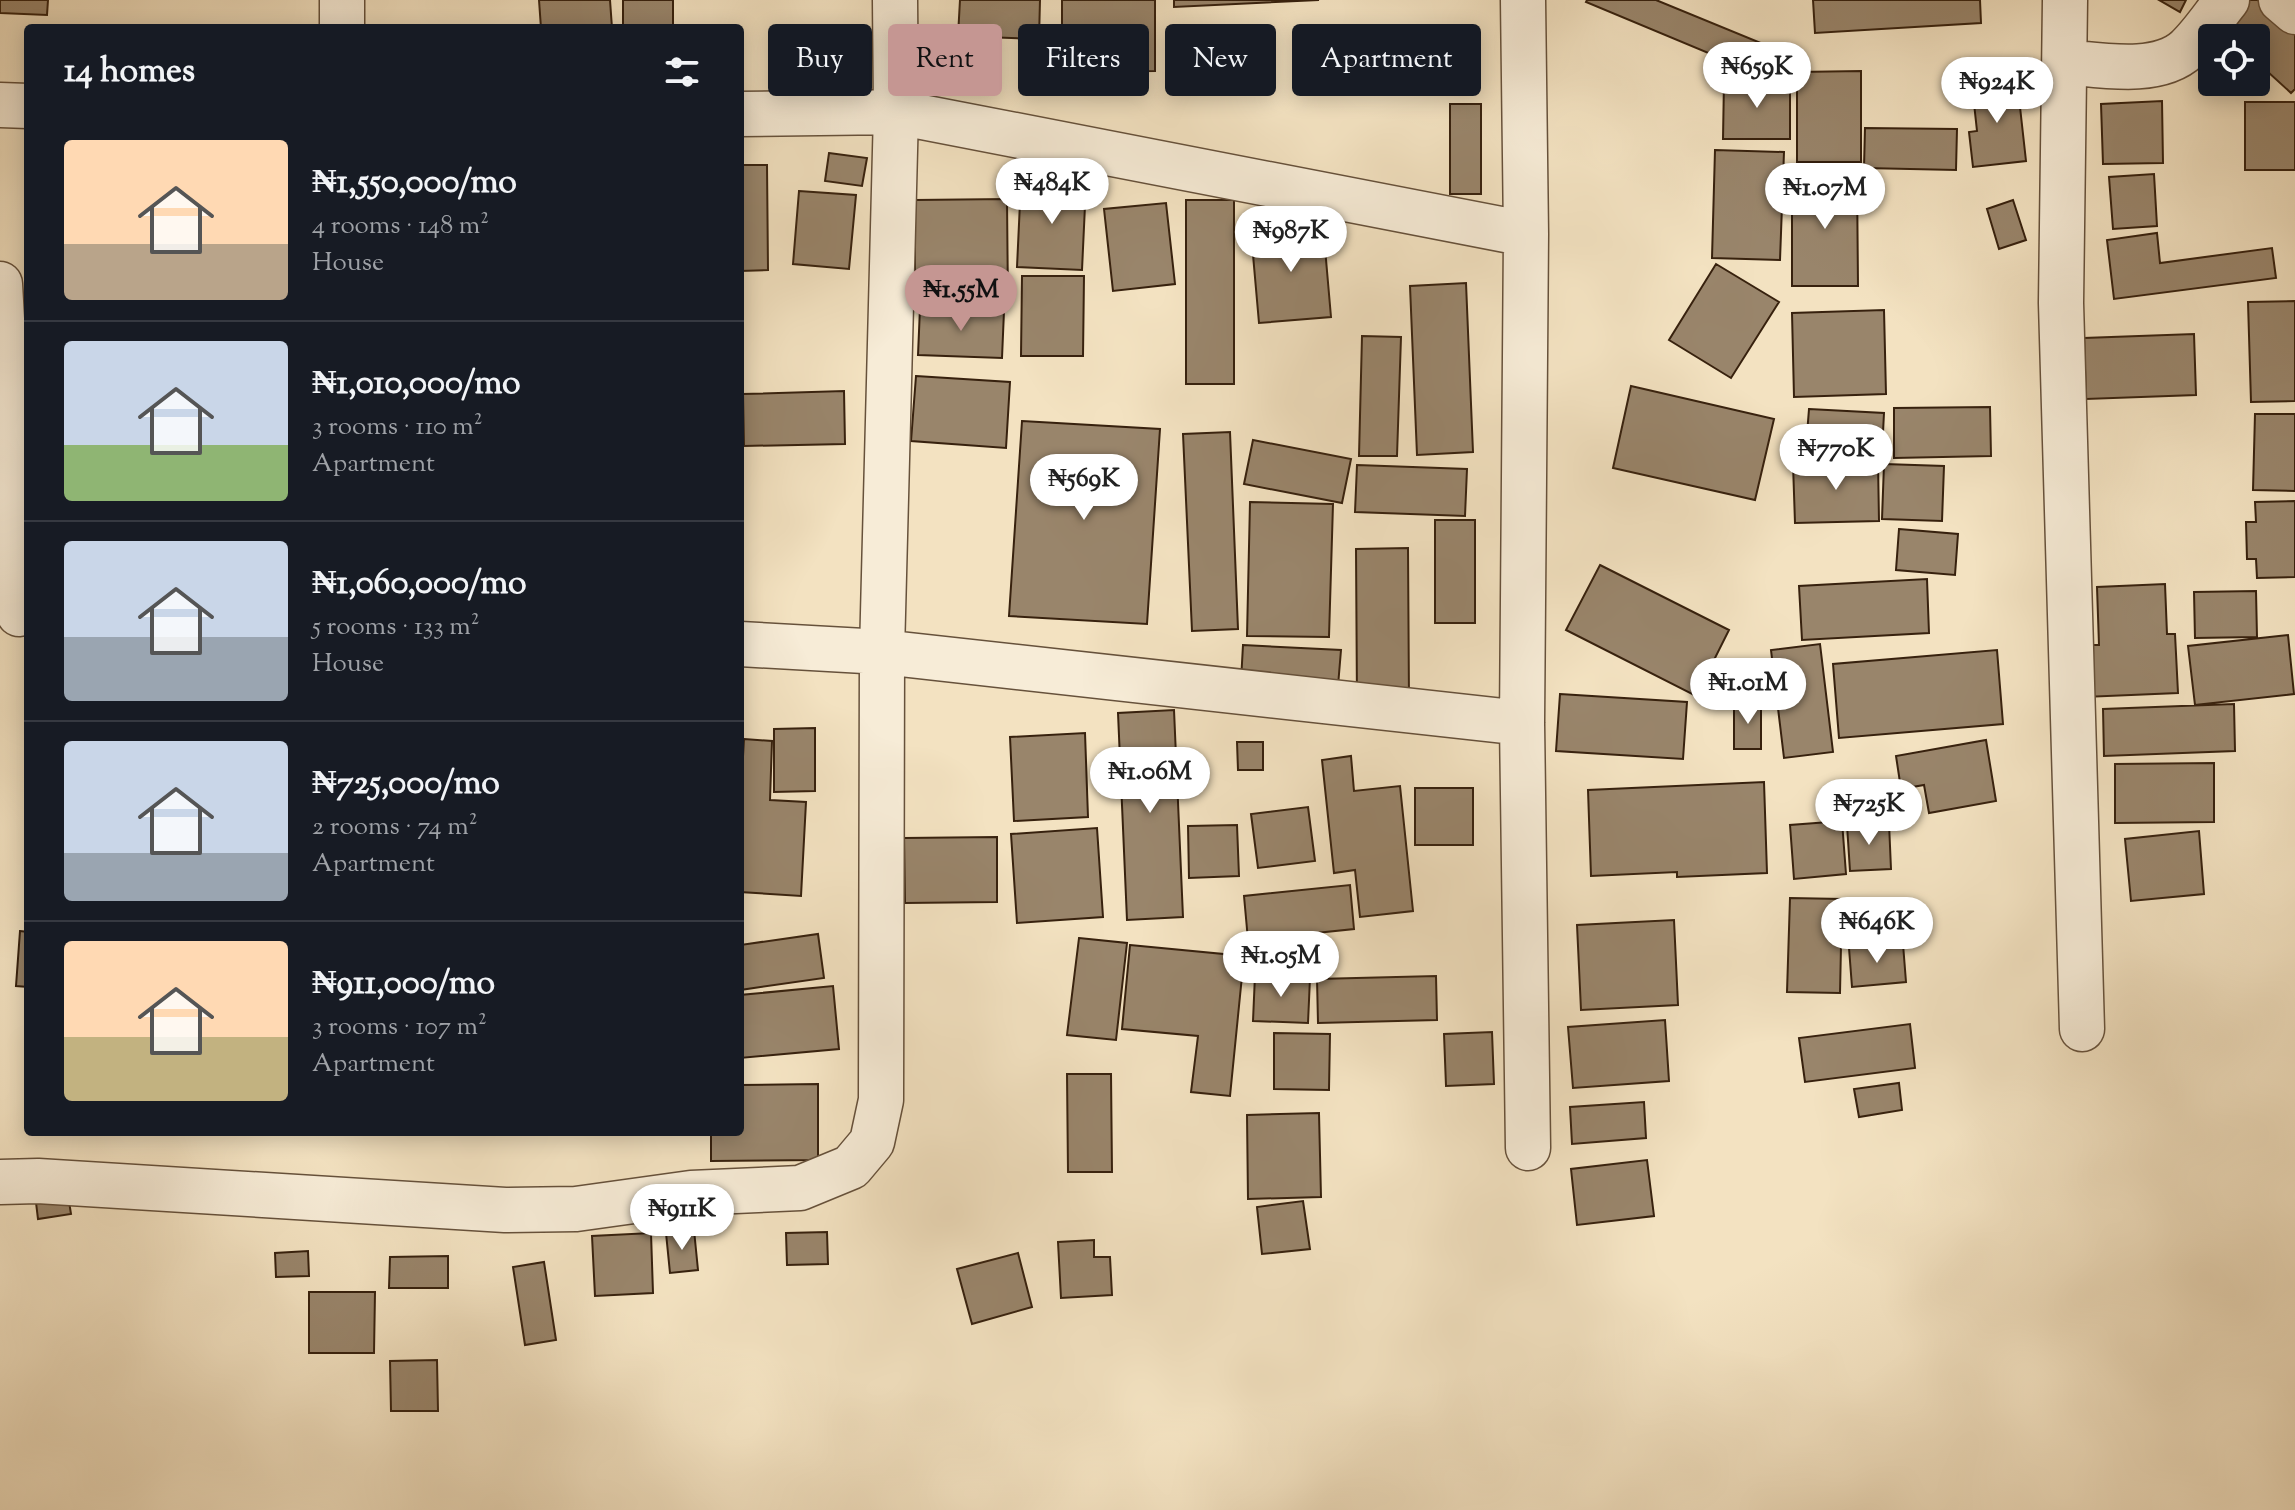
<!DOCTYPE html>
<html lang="en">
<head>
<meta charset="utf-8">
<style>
  body { margin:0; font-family:"Sorts Mill Goudy",serif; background:#242831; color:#f1f3f6; height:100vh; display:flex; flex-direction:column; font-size:30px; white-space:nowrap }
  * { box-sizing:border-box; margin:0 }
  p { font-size:26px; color:#9ea1a6 }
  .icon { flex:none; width:44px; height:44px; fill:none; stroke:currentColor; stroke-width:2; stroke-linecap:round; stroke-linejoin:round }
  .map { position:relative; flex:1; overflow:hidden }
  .side { position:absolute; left:24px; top:24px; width:720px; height:1112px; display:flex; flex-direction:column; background:#171b24; border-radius:8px; box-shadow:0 4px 20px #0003 }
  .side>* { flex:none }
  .top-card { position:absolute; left:768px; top:24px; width:760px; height:72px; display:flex; gap:16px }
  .buttons { position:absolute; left:2198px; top:24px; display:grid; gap:16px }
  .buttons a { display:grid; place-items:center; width:72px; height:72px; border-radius:8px; background:#171b24; box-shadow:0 4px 20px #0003; font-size:40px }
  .price { position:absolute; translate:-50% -68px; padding:0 18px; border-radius:28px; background:#fff; color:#222; font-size:26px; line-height:52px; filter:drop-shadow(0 2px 4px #0008) }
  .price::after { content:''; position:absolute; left:50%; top:48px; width:24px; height:18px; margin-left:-12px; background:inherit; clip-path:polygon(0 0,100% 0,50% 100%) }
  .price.active { background:#c59692; color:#111 }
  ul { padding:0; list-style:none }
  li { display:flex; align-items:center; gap:24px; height:200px; padding:0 40px }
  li+li { border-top:2px solid #363941 }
  li span { display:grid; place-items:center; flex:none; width:224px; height:160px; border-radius:8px; color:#555 }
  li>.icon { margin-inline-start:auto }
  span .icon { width:96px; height:96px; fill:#fffc; stroke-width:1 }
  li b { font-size:34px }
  h2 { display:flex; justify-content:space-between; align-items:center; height:96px; padding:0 40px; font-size:34px }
  .pill { padding:0 28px; border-radius:8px; background:#171b24; box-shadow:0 4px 20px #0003; font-size:28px; line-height:72px }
  .pill.active { background:#c59692; color:#111 }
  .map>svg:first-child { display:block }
  .building { fill:#99856b; stroke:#37210e; stroke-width:2 }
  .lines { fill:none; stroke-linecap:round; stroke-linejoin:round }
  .minor-casing { stroke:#66513b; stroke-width:47 }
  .tertiary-casing { stroke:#66513b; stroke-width:47 }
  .minor { stroke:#f7ecd7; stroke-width:44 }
  .tertiary { stroke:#f7ecd7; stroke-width:44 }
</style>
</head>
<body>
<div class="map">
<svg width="2295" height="1510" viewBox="0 0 2295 1510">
  <rect width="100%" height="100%" fill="#f3e2c1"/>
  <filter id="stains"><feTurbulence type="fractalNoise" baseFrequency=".0025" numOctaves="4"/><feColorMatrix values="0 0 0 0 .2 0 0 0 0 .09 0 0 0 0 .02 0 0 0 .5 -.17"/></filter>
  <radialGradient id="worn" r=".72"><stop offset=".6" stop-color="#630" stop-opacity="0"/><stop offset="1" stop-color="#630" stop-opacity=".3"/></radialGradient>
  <path class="building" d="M0,0H48L47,15L0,13Z
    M539,0H610L612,28H541Z
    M623,0H673V28H623Z
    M960,0H1040L1039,39L958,36Z
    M1062,0H1155V71L1062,72Z
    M1174,0H1319L1174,7Z
    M1587,0H1656L1773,48L1761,75L1586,2Z
    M1813,0H1980L1981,23L1815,33Z
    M2159,0H2186L2180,12Z
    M2243,0H2258L2295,34V89L2291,93L2256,61V38H2231L2218,26Z
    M1861,71V162H1797V72Z
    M2017,80L2026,161L1973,167L1969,132L1977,131L1972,85Z
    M1724,81H1790V139H1723Z
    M2162,101L2163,163L2103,164L2101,104Z
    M2245,102H2295V170H2245Z
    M1450,104H1481V194H1450Z
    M1865,128L1957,129L1956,170L1864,168Z
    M1715,150L1784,152L1780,260L1712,258Z
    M829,153L867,158L862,186L825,181Z
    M740,165H767L768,270L740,271Z
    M2154,174L2157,226L2113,229L2109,177Z
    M1857,176L1858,286H1792V177Z
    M1021,181L1086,184L1082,270L1017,267Z
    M799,191L856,195L849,269L793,264Z
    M1007,199L1008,304L915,305V200Z
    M1186,200H1234V384H1186Z
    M2013,200L2026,240L1999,249L1987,209Z
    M1166,203L1175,284L1113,291L1104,209Z
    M1323,225L1331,317L1259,323L1251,232Z
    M2157,233L2160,263L2272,248L2276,278L2114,299L2107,240Z
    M1716,264L1779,302L1731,378L1669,340Z
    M1022,276H1084L1083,356H1021Z
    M1466,283L1473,452L1417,455L1410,286Z
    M2295,301V401L2251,402L2248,302Z
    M920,308L1004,311L1002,358L918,355Z
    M1884,310L1886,394L1794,397L1792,313Z
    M2194,334L2196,395L2086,399L2084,338Z
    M1362,336L1401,337L1397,456H1359Z
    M916,376L1010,382L1006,448L911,441Z
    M1631,386L1774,419L1755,500L1613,468Z
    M844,391L845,444L744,446L743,394Z
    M1990,407L1991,456L1894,458V408Z
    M1809,409L1884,413L1882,452L1806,447Z
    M2255,414H2295V491L2253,490Z
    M1022,421L1160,429L1147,624L1009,616Z
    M1230,432L1238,629L1192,631L1183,434Z
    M1253,440L1351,459L1342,503L1244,484Z
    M1878,462L1879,521L1795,523L1793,464Z
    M1884,464L1944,466L1942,521L1882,519Z
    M1357,465L1467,469L1465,516L1355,512Z
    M2295,501V577L2257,578L2256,559H2247L2246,522H2256L2255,502Z
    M1250,502L1333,504L1329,637L1247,636Z
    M1435,520H1475V623H1435Z
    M1899,529L1958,534L1955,575L1896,570Z
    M1408,548L1409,701L1357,702L1356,549Z
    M1600,565L1729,630L1696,696L1566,630Z
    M1927,579L1929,633L1802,640L1799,586Z
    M2165,584L2167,634H2175L2178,693L2084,697L2081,645H2099L2097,587Z
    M2256,591L2257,637L2195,638L2194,592Z
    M2288,635L2294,694L2195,705L2188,646Z
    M1820,644L1833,752L1784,758L1771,650Z
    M1243,645L1341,650L1338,686L1241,681Z
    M1997,650L2003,724L1839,738L1833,664Z
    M1560,694L1687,702L1683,759L1556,751Z
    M1734,703H1761V749H1734Z
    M2234,704L2235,751L2104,756L2103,709Z
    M1174,710L1183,917L1127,920L1118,713Z
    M815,728V791L774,792V729Z
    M1085,733L1088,817L1014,821L1010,737Z
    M744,739L772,741L770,800L806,802L801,896L740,892V808Z
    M1986,740L1996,801L1929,813L1924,785L1901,789L1896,756Z
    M1237,742H1263V770H1238Z
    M1351,756L1354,791L1400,786L1413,911L1360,917L1355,870L1334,873L1322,760Z
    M2214,763V822L2115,823V764Z
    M1764,782L1767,873L1677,877V872L1591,876L1588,790Z
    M1415,788H1473V845H1415Z
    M1308,807L1315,861L1258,868L1251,814Z
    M1842,821L1846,874L1794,879L1790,825Z
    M1889,823L1891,869L1850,871L1847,825Z
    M1237,825L1239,876L1189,878L1188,826Z
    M1097,828L1103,917L1017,923L1011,834Z
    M2199,831L2204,894L2131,901L2125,839Z
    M997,837V902L905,903L904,838Z
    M1350,885L1354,929L1248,940L1244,896Z
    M1790,898L1842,899L1840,993L1787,992Z
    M1674,920L1678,1005L1581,1010L1577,925Z
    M20,931L28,932V987L16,986Z
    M818,934L824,978L740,990V945Z
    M1079,938L1127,943L1116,1040L1067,1035Z
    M1903,944L1906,982L1852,987L1849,948Z
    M1130,945L1244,956L1230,1096L1191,1092L1198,1036L1122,1029Z
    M1255,975L1310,978L1308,1023L1253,1021Z
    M1436,976L1437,1020L1318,1023L1317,979Z
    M833,986L839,1049L740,1058V995Z
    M1665,1020L1669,1081L1573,1088L1568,1027Z
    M1910,1024L1915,1068L1805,1082L1799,1038Z
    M1492,1032L1494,1084L1446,1086L1444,1034Z
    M1274,1033L1330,1034L1329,1090L1274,1089Z
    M1067,1074H1111L1112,1172H1068Z
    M1899,1083L1902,1110L1859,1117L1854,1089Z
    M818,1084V1160L711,1161V1132H740V1085Z
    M1644,1102L1646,1138L1572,1144L1570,1107Z
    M1319,1113L1321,1197L1248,1199L1247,1115Z
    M1647,1160L1654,1216L1577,1225L1571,1169Z
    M67,1189L71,1214L38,1219L35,1194Z
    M1303,1201L1310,1249L1262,1254L1257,1207Z
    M694,1230L698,1270L670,1273L666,1233Z
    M827,1232L828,1264L787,1265L786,1233Z
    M651,1233L653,1293L595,1296L592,1236Z
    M1094,1240V1257H1110L1112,1295L1061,1298L1058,1242Z
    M308,1251L309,1276L276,1277L275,1253Z
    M1018,1253L1032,1307L972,1324L957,1269Z
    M448,1256V1288H389L390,1257Z
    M544,1262L556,1340L525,1345L513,1267Z
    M309,1292H375L374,1353H309Z
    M437,1360L438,1411H391L390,1361Z"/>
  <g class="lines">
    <defs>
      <path id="minor" d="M342,0V28
        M1523,0L1526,234L1522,723L1528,1148
        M2065,0L2061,303L2082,1029
        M2065,62C2101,65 2158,76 2187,49C2202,35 2214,16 2227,0
        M0,105L28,106
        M740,114L896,112L1526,234
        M0,284L19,614
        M740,644L882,652L1522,723
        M0,1182L38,1181L505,1210L576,1209L691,1193L800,1188L851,1167L872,1142L881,1100L882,652L896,112L895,0"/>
      <path id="tertiary" d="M2281,0L2295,12"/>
    </defs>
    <use href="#minor" class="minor-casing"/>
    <use href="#tertiary" class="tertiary-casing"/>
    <use href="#minor" class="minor"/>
    <use href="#tertiary" class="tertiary"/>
  </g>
  <rect width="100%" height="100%" filter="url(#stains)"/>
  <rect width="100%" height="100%" fill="url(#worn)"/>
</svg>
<div class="buttons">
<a><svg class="icon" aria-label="locate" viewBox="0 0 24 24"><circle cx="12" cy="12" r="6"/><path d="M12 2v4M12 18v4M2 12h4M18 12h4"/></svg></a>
</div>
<b class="price" style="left:1757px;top:110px">₦659K</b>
<b class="price" style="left:1997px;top:125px">₦924K</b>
<b class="price" style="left:1052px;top:226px">₦484K</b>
<b class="price" style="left:1825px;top:231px">₦1.07M</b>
<b class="price" style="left:1291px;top:274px">₦987K</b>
<b class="price active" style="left:961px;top:333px">₦1.55M</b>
<b class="price" style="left:1836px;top:492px">₦770K</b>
<b class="price" style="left:1084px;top:522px">₦569K</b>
<b class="price" style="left:1748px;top:726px">₦1.01M</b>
<b class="price" style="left:1150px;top:815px">₦1.06M</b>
<b class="price" style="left:1869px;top:847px">₦725K</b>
<b class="price" style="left:1877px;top:965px">₦646K</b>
<b class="price" style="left:1281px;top:999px">₦1.05M</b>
<b class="price" style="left:682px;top:1252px">₦911K</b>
<div class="top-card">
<a class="pill">Buy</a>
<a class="pill active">Rent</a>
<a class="pill">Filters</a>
<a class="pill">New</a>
<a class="pill">Apartment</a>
</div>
<section class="side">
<h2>14 homes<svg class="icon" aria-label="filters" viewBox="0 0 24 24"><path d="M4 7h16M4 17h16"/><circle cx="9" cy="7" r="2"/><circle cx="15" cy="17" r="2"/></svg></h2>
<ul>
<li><span style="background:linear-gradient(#ffd9b3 65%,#b9a48a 0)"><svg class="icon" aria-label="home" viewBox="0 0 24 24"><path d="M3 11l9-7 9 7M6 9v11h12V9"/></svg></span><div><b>₦1,550,000/mo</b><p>4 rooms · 148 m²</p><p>House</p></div></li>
<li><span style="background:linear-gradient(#c9d6e8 65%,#8fb573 0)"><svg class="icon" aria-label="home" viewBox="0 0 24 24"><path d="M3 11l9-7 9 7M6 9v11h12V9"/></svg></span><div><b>₦1,010,000/mo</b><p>3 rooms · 110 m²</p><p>Apartment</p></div></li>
<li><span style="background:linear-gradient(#c9d6e8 60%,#9aa5b1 0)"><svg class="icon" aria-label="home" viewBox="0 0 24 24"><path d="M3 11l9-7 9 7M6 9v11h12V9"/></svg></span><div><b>₦1,060,000/mo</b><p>5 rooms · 133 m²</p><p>House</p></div></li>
<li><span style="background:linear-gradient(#c9d6e8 70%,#9aa5b1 0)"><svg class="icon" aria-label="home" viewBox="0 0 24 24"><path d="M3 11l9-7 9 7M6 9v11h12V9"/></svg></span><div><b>₦725,000/mo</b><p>2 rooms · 74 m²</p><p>Apartment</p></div></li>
<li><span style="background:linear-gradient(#ffd9b3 60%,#c2b280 0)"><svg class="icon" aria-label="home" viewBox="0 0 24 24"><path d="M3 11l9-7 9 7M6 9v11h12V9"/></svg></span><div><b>₦911,000/mo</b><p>3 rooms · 107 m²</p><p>Apartment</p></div></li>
</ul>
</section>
</div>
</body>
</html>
